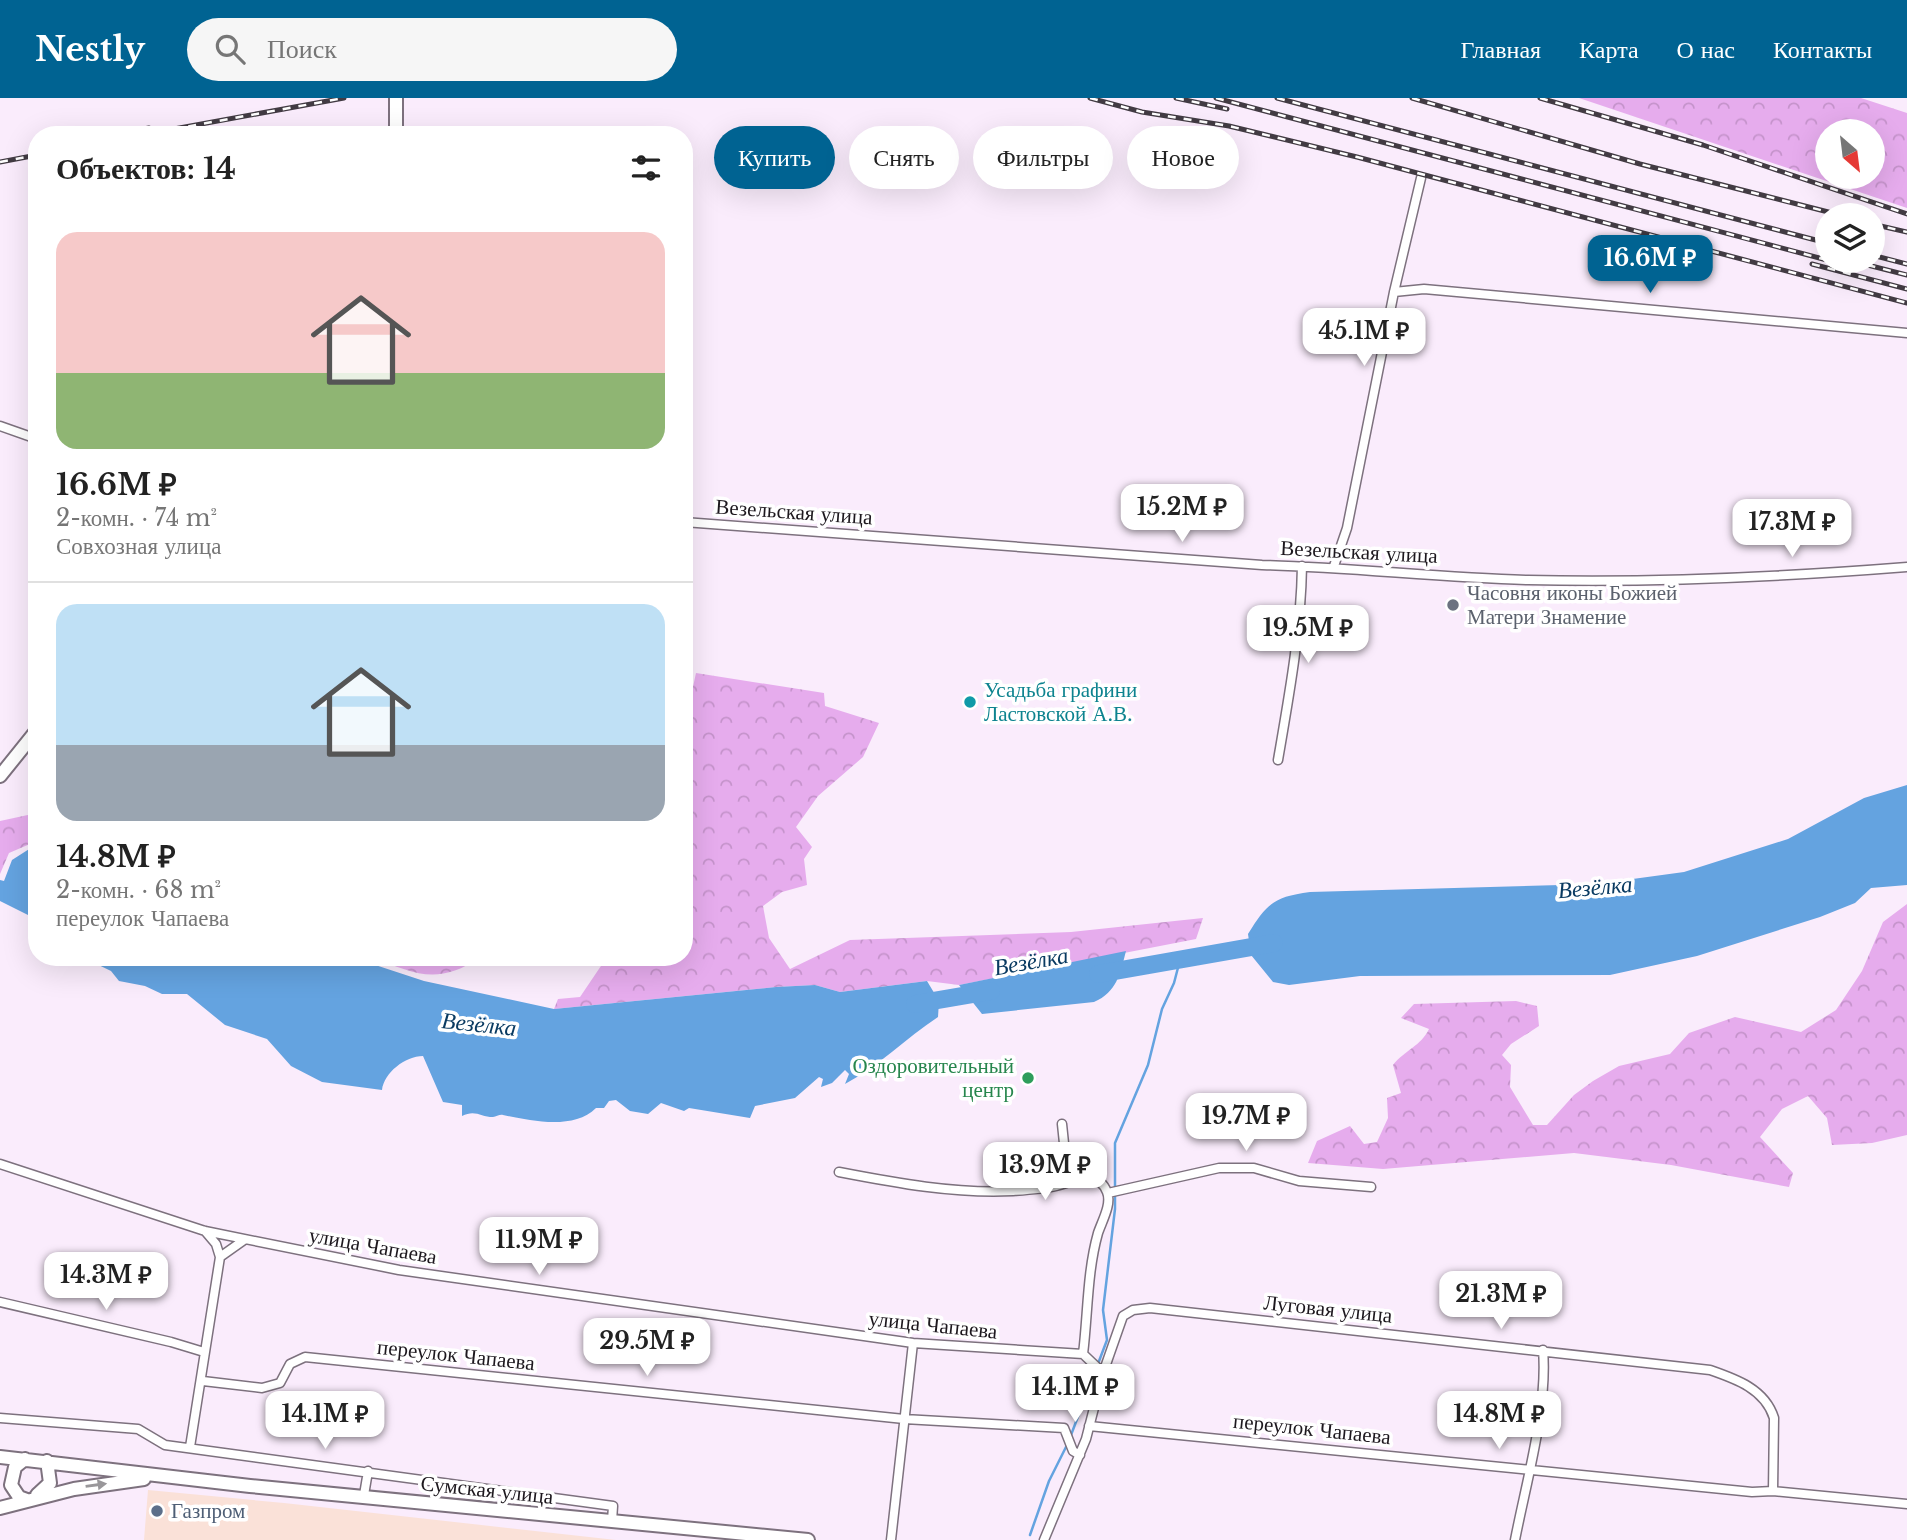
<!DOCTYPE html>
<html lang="ru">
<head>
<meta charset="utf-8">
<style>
  body { margin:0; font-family:"Libre Baskerville",serif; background:#f6f6f6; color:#222; height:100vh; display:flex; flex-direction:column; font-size:26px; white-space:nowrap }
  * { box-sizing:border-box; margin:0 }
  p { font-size:23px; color:#767676 }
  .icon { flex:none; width:38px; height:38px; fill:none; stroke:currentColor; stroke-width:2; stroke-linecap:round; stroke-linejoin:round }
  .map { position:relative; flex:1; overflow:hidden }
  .panel { position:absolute; left:28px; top:28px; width:665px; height:840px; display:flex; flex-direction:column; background:#fff; border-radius:28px; box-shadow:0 7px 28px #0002 }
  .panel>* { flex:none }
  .guide { position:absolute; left:714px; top:28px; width:665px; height:63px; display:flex; gap:14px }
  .needle { width:46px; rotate:152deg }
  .buttons { position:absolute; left:1815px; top:21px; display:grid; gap:14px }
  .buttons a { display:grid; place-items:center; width:70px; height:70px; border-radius:50%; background:#fff; box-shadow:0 7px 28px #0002; font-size:35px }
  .price { position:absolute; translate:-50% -60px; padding:0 16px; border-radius:14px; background:#fff; color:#222; font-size:23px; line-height:46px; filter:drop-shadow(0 2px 4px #0008) }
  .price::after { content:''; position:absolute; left:50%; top:42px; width:21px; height:16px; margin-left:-10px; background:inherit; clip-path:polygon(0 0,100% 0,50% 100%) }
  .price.current { background:#006392; color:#fff }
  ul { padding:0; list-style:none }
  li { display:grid; align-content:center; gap:14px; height:371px; padding:0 28px }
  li+li { border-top:2px solid #e0e0e0 }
  li span { display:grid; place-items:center; height:217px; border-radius:21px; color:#555 }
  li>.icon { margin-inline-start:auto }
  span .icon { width:126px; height:126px; fill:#fffc; stroke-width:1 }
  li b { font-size:30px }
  h2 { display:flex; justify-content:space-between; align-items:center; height:84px; padding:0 28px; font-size:30px }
  .pill { padding:0 24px; border-radius:32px; background:#fff; box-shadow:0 7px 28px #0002; font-size:24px; line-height:63px }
  .pill.current { background:#006392; color:#fff }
  header { display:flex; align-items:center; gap:42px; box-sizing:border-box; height:98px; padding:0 35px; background:#006392; color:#fff }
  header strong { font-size:33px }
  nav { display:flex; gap:38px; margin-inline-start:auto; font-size:24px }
  .search { width:490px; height:63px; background:#f6f6f6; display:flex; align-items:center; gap:18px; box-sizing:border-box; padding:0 24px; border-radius:38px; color:#767676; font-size:26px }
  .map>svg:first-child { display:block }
  .commercial { fill:#fae1d8 }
  .forest { fill:url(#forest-crowns); fill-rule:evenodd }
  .water { fill:#64a3e0 }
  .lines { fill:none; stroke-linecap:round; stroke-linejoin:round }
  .stream { stroke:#64a3e0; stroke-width:2.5 }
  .river { stroke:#64a3e0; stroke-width:18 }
  .street-casing { stroke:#7d717e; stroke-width:11 }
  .secondary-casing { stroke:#7d717e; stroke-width:16 }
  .primary-casing { stroke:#7d717e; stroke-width:16 }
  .street { stroke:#fff; stroke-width:8 }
  .secondary { stroke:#fff; stroke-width:12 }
  .primary { stroke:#fff; stroke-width:12 }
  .rail-casing { stroke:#423b43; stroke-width:5 }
  .rail { stroke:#fff; stroke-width:2.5; stroke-dasharray:8; stroke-linecap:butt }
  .oneway { fill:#99979a }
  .worship-dot { fill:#6b7280; stroke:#fff; stroke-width:2.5 }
  .culture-dot { fill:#0f9aa8; stroke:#fff; stroke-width:2.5 }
  .leisure-dot { fill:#2e9e5b; stroke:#fff; stroke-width:2.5 }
  .service-dot { fill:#5c6f8a; stroke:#fff; stroke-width:2.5 }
  .labels { text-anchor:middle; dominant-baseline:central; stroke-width:7; stroke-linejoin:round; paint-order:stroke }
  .street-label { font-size:21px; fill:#1d181e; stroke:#fff }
  .worship-label { font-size:21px; fill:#5b616d; stroke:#fff; text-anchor:start }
  .culture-label { font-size:21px; fill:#0d838f; stroke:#fff; text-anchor:start }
  .leisure-label { font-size:21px; fill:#27864d; stroke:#fff; text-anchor:end }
  .service-label { font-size:21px; fill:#4e5e75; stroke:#fff; text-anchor:start }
  .water-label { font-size:23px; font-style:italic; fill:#093a61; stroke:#fff }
</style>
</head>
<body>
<header>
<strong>Nestly</strong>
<div class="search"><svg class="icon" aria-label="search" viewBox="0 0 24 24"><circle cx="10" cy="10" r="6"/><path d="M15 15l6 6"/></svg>Поиск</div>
<nav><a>Главная</a><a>Карта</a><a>О нас</a><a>Контакты</a></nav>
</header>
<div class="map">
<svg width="1907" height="1442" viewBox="0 0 1907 1442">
  <defs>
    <pattern id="forest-crowns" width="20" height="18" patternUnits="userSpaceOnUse" patternTransform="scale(1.75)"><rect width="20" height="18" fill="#e6aced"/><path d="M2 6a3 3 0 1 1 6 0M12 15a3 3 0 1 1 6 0" fill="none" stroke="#c593cb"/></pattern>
  </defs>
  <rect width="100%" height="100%" fill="#faecfc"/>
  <path class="commercial" d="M148,1392L284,1405L616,1442H144Z"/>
  <path class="forest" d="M1579,0H1861L1907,15V110ZM1872,33V79H1827V33Z
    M696,575L824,595L825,608L879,625L863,659L818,698L796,729L812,749L804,761L807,787L782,794L763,808L769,840L790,871L850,842L1071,834L1203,820L1196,841L959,887L927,883L840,894L815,887L776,889L554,911L558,901L580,899L607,859H684V598H691Z
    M37,715V743L9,755L0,776V723Z
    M1907,806V1037L1872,1045L1832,1047L1827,1020L1808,998L1782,1011L1760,1039L1793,1075L1789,1089L1671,1067L1574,1055L1383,1071L1308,1065L1317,1043L1350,1028L1364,1046L1377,1044L1388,1020L1387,1000L1401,995L1393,967C1405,952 1421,948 1429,931L1401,920L1414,906L1516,903L1537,908L1539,928L1511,946L1502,957L1511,967L1510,989L1533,1027H1547L1574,997L1593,983L1619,968L1670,956L1689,935L1735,919L1801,934L1836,912L1862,873L1883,824Z
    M371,859H481C437,888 416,876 371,859Z"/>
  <path class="water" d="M1907,687V787L1871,790L1855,805L1820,819L1697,858L1610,877L1360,878L1289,887L1273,884L1251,857L1248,836C1267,805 1274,799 1310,794L1596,786L1684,774L1788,741L1864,700Z
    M37,746V832H32L28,817L0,803V782L4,783L12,762Z
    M1126,853C1120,876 1117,894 1094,904L982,916L959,887Z
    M82,859H351L424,883L554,911L776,889L815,887L840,894L927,883L939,903L938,919C906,940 879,968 845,986L849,976L845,972L832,985L821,989L823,981L819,979L795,1000L755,1008L750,1020L689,1010L684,1013L661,1005L648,1016L630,1013L616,1002L609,1003L604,1010H596C573,1033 529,1022 503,1017C500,1016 496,1019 493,1019C481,1019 475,1011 462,1018V1007L443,1004L423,958C405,958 384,975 382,992L322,984L291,968L267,941L225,927L187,896H162L145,888L119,883L111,873Z"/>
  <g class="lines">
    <path class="stream" d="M1071,1337L1107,1242L1103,1212L1115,1111V1045L1148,967L1162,911L1174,885L1180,862
      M1030,1437L1049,1383L1067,1347"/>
    <path class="river" d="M1098,876L1274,845
      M915,906L991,893"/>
    <defs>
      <path id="street" d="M1394,194L1424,191L1907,235
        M0,328L37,341
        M684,424L1262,467C1351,469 1440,480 1528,482C1654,485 1781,479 1907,469
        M1334,468L1347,430L1394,194L1421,80
        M1278,662C1289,598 1301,533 1302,468
        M1062,1026L1068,1084
        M0,1066L205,1133L399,1172L913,1245L1083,1256
        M839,1074C896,1085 955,1096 1013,1093C1027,1092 1043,1091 1056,1088C1074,1084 1097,1069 1107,1094C1112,1106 1102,1123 1098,1135C1087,1174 1088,1216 1083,1256
        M1108,1095L1219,1070H1254L1299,1083L1371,1089
        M220,1159L244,1142
        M0,1204L171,1244L204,1254
        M1083,1256L1103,1275
        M203,1283L262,1290L280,1285L290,1266L305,1259L904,1321L1064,1330L1073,1353L1080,1357
        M0,1320L138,1331L165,1347L613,1408L612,1423
        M1089,1328L1752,1394L1773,1393L1907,1406
        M190,1349L220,1159L216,1146L205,1133
        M364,1397L368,1373
        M891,1442L913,1245
        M1044,1442L1086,1341L1103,1275L1123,1218L1133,1212L1150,1210L1710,1272C1736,1281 1765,1291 1774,1320L1773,1393
        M1515,1442C1526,1385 1548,1309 1543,1252"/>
      <path id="secondary" d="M396,37V0
        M0,678L37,632"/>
      <path id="primary" d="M0,1359L250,1388L808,1442
        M25,1361L15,1369L11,1387L19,1399L27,1402
        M37,1397L50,1385L47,1363
        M0,1410L74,1391L144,1381"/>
    </defs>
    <use href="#street" class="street-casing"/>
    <use href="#secondary" class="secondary-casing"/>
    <use href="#primary" class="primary-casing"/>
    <use href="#street" class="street"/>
    <use href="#secondary" class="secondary"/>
    <use href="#primary" class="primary"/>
    <defs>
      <path id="rail" d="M1090,0L1142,14L1229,28L1357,59L1907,205
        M1176,0L1227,11
        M1216,0L1827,162
        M1277,0L1827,145
        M1412,0L1640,66L1840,117
        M1540,0L1703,47L1907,116
        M111,37L149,30
        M141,37L344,0
        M0,64L37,57
        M1872,126L1907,134
        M1872,157L1907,166
        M1852,163L1907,177
        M1812,166L1907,191"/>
    </defs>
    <use href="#rail" class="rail-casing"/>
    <use href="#rail" class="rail"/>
  </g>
  <defs><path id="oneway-solid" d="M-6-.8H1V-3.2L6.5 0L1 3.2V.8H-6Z" transform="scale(1.75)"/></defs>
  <use class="oneway" href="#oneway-solid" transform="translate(96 1387) rotate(-8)"/>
  <circle class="worship-dot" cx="1453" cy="507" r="7"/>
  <circle class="culture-dot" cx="970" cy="604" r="7"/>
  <circle class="leisure-dot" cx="1028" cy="980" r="7"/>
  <circle class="service-dot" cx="157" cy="1413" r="7"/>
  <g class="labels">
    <g class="street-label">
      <text transform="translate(794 414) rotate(4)">Везельская улица</text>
      <text transform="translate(1359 454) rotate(3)">Везельская улица</text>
      <text transform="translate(373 1148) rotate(10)">улица Чапаева</text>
      <text transform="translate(1328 1211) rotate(6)">Луговая улица</text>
      <text transform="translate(933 1227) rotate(6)">улица Чапаева</text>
      <text transform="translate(456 1257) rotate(6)">переулок Чапаева</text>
      <text transform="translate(1312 1331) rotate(6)">переулок Чапаева</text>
      <text transform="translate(487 1392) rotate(6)">Сумская улица</text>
    </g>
    <g class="worship-label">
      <text x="1467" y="495">Часовня иконы Божией<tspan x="1467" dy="24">Матери Знамение</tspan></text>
    </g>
    <g class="culture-label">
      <text x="984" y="592">Усадьба графини<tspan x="984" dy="24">Ластовской А.В.</tspan></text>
    </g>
    <g class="leisure-label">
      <text x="1014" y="968">Оздоровительный<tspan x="1014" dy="24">центр</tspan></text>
    </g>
    <g class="service-label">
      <text x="171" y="1413">Газпром</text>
    </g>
    <g class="water-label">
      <text transform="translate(1595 789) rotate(-5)">Везёлка</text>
      <text transform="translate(1031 863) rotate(-10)">Везёлка</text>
      <text transform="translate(479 926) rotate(6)">Везёлка</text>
    </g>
  </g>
</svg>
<div class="buttons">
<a><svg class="needle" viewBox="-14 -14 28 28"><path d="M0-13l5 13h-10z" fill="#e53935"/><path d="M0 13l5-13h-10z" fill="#767676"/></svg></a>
<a><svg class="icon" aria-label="layers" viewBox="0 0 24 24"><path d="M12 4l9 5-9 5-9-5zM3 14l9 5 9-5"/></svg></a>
</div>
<b class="price current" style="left:1650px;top:197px">16.6M ₽</b>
<b class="price" style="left:1364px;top:270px">45.1M ₽</b>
<b class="price" style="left:1182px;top:446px">15.2M ₽</b>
<b class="price" style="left:1792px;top:461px">17.3M ₽</b>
<b class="price" style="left:1308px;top:567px">19.5M ₽</b>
<b class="price" style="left:1246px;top:1055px">19.7M ₽</b>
<b class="price" style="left:1045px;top:1104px">13.9M ₽</b>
<b class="price" style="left:539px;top:1179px">11.9M ₽</b>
<b class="price" style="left:106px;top:1214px">14.3M ₽</b>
<b class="price" style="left:1501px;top:1233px">21.3M ₽</b>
<b class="price" style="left:647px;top:1280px">29.5M ₽</b>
<b class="price" style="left:1075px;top:1326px">14.1M ₽</b>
<b class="price" style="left:325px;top:1353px">14.1M ₽</b>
<b class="price" style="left:1499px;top:1353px">14.8M ₽</b>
<div class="guide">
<a class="pill current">Купить</a>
<a class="pill">Снять</a>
<a class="pill">Фильтры</a>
<a class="pill">Новое</a>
</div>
<section class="panel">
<h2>Объектов: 14<svg class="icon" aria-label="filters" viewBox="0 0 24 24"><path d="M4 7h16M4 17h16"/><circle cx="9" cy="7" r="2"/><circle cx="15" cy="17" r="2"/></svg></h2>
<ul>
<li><span style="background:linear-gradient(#f6c9c9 65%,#8fb573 0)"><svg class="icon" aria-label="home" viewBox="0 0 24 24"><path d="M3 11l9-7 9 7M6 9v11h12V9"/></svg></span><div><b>16.6M ₽</b><p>2-комн. · 74 m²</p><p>Совхозная улица</p></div></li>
<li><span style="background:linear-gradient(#bfe0f5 65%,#9aa5b1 0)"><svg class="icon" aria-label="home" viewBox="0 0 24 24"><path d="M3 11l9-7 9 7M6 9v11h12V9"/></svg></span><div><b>14.8M ₽</b><p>2-комн. · 68 m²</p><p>переулок Чапаева</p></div></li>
</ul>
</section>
</div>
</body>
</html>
